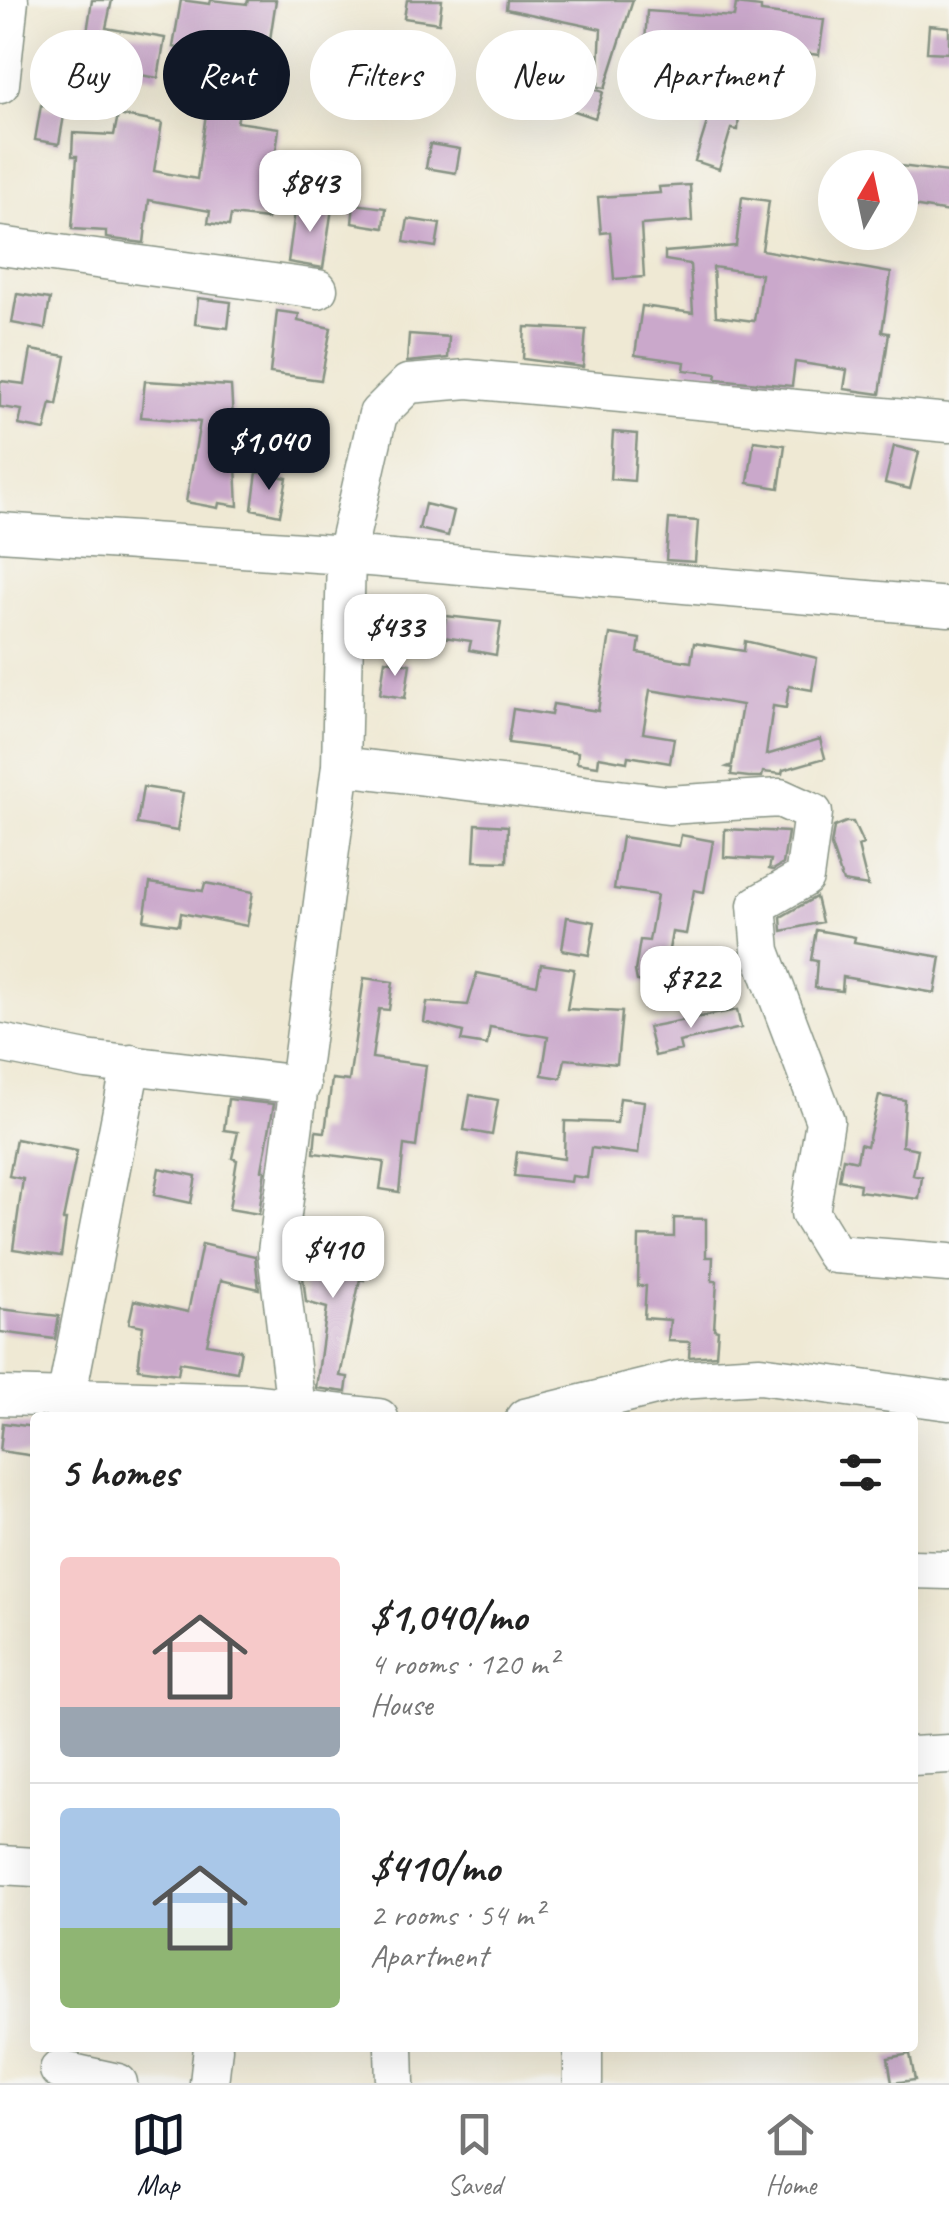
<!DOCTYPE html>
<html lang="en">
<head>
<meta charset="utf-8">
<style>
  body { margin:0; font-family:Caveat,sans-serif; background:#f2f2f2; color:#222; height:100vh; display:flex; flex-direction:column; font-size:38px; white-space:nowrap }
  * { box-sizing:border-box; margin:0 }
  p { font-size:32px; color:#767676 }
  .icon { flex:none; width:55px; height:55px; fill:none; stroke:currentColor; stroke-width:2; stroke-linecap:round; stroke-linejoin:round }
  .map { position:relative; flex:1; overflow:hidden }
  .drawer { position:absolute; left:30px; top:1412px; width:888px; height:640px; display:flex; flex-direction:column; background:#fff; border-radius:10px; box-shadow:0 10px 40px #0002 }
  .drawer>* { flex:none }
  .hud { position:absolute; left:30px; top:30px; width:890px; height:90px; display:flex; gap:20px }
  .needle { width:65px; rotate:9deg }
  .buttons { position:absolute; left:818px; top:150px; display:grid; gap:20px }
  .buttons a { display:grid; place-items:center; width:100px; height:100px; border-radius:50%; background:#fff; box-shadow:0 10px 40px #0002; font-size:50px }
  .price { position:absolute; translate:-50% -85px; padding:0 22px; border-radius:20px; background:#fff; color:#222; font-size:32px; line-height:65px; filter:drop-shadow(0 2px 5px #0008) }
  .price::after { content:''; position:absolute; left:50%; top:60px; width:30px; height:22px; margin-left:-15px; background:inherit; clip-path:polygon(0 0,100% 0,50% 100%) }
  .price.selected { background:#111827; color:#fff }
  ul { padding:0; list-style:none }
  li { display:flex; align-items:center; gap:30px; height:250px; padding:0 30px }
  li+li { border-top:2px solid #e0e0e0 }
  li span { display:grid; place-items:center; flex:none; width:280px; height:200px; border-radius:10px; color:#555 }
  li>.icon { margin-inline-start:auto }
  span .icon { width:120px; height:120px; fill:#fffc; stroke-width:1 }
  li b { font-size:42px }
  h2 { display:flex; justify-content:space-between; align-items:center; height:120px; padding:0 30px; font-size:42px }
  .pill { padding:0 35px; border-radius:45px; background:#fff; box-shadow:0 10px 40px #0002; font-size:35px; line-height:90px }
  .pill.selected { background:#111827; color:#fff }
  .menu { display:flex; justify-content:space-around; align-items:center; height:140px; border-top:2px solid #e0e0e0; background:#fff; font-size:28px; color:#767676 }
  .menu a { display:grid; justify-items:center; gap:5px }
  .menu .selected { color:#111827 }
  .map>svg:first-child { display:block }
  .building { fill:#caa8cb; fill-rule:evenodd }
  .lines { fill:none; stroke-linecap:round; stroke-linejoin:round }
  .minor-casing { stroke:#879384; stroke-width:41 }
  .minor { stroke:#fff; stroke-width:38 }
</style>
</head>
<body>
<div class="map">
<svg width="949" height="2083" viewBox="0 0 949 2083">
  <rect width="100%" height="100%" fill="#f6f6f2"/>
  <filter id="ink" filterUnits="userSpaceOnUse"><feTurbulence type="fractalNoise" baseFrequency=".01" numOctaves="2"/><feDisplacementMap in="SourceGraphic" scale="20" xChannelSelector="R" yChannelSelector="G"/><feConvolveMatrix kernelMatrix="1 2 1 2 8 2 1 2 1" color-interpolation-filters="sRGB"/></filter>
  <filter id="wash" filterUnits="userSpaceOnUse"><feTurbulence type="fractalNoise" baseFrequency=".0048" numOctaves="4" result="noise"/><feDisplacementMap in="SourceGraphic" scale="40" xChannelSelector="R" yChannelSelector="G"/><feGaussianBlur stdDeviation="2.25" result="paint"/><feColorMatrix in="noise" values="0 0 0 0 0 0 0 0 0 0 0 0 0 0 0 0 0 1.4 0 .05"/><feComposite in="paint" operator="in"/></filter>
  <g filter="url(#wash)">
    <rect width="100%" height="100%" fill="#efe9d4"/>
    <g id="blocks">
      <path class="building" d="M92,0H112L106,28L165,38L158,78L82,65Z
        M181,0L210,4L211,0L247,4L248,0H276L264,79L248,76L237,122L279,128L267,219L231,215L229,226L208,223L210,211L149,200L144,243L106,238V231L72,229L77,156H72L73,133L114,135L118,115L162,123L154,171L197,179L207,106L221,108L233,59L173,47Z
        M407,0H442L439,23L404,18Z
        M507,0H633L605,88L598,87L601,29L506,9Z
        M736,4L761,7V12L824,20L819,55L714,41L711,93L740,95L738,130L731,129L719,169L695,161L708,119L688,117L691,80L643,76L647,11L734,17Z
        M929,25L949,27V53L927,52Z
        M482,53L603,92L595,118L554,104L553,110L524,108L526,87L480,84Z
        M41,105L65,110L59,144L35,140Z
        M430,144L460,149L456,173L426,168Z
        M900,166L949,172V212L900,204Z
        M690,185L692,221L641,225L644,277L614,279L610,232L601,233L598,197L660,193L659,187Z
        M742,197L769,201L762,250L891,273L882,332L889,333L880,394L844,389L847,370L795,362L792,386L716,379L717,374L684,370L685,362L635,355L642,306L693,313L690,264L665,260V252L736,246ZM713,267L761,274L754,321L716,316Z
        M296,204L332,208L323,268L288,262Z
        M354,204L386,208L384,228L352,223Z
        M408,219L440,224L436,247L404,242Z
        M17,294L50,299L45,329L12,323Z
        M198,298L231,302L228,328L195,324Z
        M277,311L299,314L298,321L331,328L321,380L270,373Z
        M525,327L586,330L583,367L523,359Z
        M409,334L449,337L448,358L407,362Z
        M31,350L66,356L57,405L51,403L45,430L19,425L22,410L0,407V381L25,384Z
        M145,381L231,386L233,421L225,465L236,467L238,506L219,503L218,508L186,502L200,422L141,417Z
        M613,432L637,434L634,481L610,479Z
        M754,441L785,445L779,488L748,483Z
        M894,446L919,452L910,489L885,483Z
        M257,472L287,478L280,515L252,509Z
        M425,504L454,511L448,536L419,529Z
        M669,519L698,521L695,562L666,560Z
        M446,616L501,622L496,655L469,650L471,641L443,637Z
        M610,634L640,639L638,653L691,662L694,643L744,651L745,641L817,658L812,690L789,686L786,708L773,706L766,755L820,739L825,758L783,770L782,774L763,772L762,777H749L731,775L732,768L727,767L732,765L742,705L650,690L643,733L674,738L670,763L628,756L627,762L599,757L598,766L577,763L578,752L508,743L513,709L551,715L553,704L598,711Z
        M385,660L410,664L405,698L380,694Z
        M143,787L183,793L177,831L137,824Z
        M846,822H853L863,844L858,846L868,886L843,882L831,846L834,827Z
        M476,824L508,826L507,862L474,861Z
        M725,829L788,832L783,864L773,870L769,869L771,860L724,857Z
        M681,835L713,841L704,892L694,890L686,934L672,932L663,985L637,981L635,971L640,940L649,941L657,895L614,889L622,837L679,846Z
        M150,883L203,891L205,883L253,892L247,926L181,913L179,925L144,920Z
        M816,897L822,922L782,931L781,917Z
        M567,917L595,922L589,955L562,950Z
        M816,930L855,937L854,942L941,957L935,993L843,977L842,991L815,988L817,961L811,960Z
        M541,964L574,969L567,1009L622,1012L617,1064L565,1059L561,1078L542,1075L548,1037L490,1027L487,1045L461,1041L463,1032L424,1022L427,1002L468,1005L477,973L537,985Z
        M364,978L393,982L389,1010L379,1009L372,1058L426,1065L416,1147L404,1145L399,1192L380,1189L384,1162L314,1153L316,1131L325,1132L332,1079L349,1081Z
        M737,1010L741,1028L679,1042L681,1050L655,1056L648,1027Z
        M470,1095L498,1100L492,1135L464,1130Z
        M879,1096L905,1100L902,1146L918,1149L913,1175L922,1177L919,1199L859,1191L860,1184L839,1180L843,1158L857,1161L860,1144L867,1146Z
        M620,1098L644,1101L638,1154L591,1148L587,1178L572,1176L571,1182L514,1176L517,1152L564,1159L565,1121L617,1123Z
        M228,1099L274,1104L262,1170H265L259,1214L229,1209L237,1160L232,1158L238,1132L224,1130Z
        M16,1139L77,1151L63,1220H66L61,1256L13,1249L23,1179L9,1176Z
        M159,1168L196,1176L191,1203L154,1195Z
        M674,1218L706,1219V1257H713L712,1281H717L714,1329L718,1330L716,1355L689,1357L690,1342L668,1341L670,1320L644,1318L646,1286H638L639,1236L674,1237Z
        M302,1237L324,1241V1244L368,1250L364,1280L360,1279L340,1376L348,1377L346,1392L316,1388L327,1308L306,1302L300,1252Z
        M202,1244L255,1256L259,1289L221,1280L207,1344L241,1350L237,1372L180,1362L178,1374L138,1369L143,1326L129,1323L134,1300L188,1312Z
        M0,1309L59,1316L55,1339L0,1332Z
        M3,1423L35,1427V1456L0,1451Z
        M910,2054L915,2080L892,2083L888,2058Z"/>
    </g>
  </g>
  <g filter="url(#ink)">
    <use href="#blocks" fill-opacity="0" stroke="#879384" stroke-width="2.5"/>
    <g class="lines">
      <defs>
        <path id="minor" d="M0,84L9,0
          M0,246L318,289
          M0,532L346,555L949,607
          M341,766L668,805L780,798L813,813L804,878L757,905L761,951L825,1121L810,1213L835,1254L949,1263
          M0,1043L86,1060L301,1085
          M0,1396L251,1403L379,1418
          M66,1399L131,1064
          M296,1408L277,1252L341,766L346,555L378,414L408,384L468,379L949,423
          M525,1418L679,1380L760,1375L949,1401
          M912,1569L949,1570
          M912,1756L949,1754
          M0,1865L35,1867
          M394,2048L395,2083
          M583,2048V2083
          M59,2070L118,2083
          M209,2083L213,2048"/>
      </defs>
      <use href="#minor" class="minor-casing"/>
      <use href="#minor" class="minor"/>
    </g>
  </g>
</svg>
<div class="buttons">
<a><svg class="needle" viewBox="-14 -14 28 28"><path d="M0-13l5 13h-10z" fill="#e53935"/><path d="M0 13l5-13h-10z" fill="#767676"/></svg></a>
</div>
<b class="price" style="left:310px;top:235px">$843</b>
<b class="price selected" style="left:269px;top:493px">$1,040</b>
<b class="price" style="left:395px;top:679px">$433</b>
<b class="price" style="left:691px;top:1031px">$722</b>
<b class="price" style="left:333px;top:1301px">$410</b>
<div class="hud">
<a class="pill">Buy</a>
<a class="pill selected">Rent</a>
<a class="pill">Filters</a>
<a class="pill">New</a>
<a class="pill">Apartment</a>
</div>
<section class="drawer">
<h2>5 homes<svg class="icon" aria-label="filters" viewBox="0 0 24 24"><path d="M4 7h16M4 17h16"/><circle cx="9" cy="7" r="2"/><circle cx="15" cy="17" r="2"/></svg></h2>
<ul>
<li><span style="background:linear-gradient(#f6c9c9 75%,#9aa5b1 0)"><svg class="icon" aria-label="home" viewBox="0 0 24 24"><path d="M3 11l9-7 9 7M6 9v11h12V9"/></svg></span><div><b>$1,040/mo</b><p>4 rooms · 120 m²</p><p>House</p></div></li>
<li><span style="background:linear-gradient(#a9c7e8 60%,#8fb573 0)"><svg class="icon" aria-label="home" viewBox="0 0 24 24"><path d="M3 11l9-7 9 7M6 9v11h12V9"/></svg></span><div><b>$410/mo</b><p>2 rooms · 54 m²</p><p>Apartment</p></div></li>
</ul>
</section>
</div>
<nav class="menu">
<a class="selected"><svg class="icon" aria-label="map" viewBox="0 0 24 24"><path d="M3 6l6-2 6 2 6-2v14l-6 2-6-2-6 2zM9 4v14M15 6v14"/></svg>Map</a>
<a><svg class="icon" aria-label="saved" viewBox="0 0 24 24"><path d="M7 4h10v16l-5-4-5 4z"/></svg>Saved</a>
<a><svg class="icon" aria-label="home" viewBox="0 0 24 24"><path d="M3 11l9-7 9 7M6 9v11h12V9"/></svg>Home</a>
</nav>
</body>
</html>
